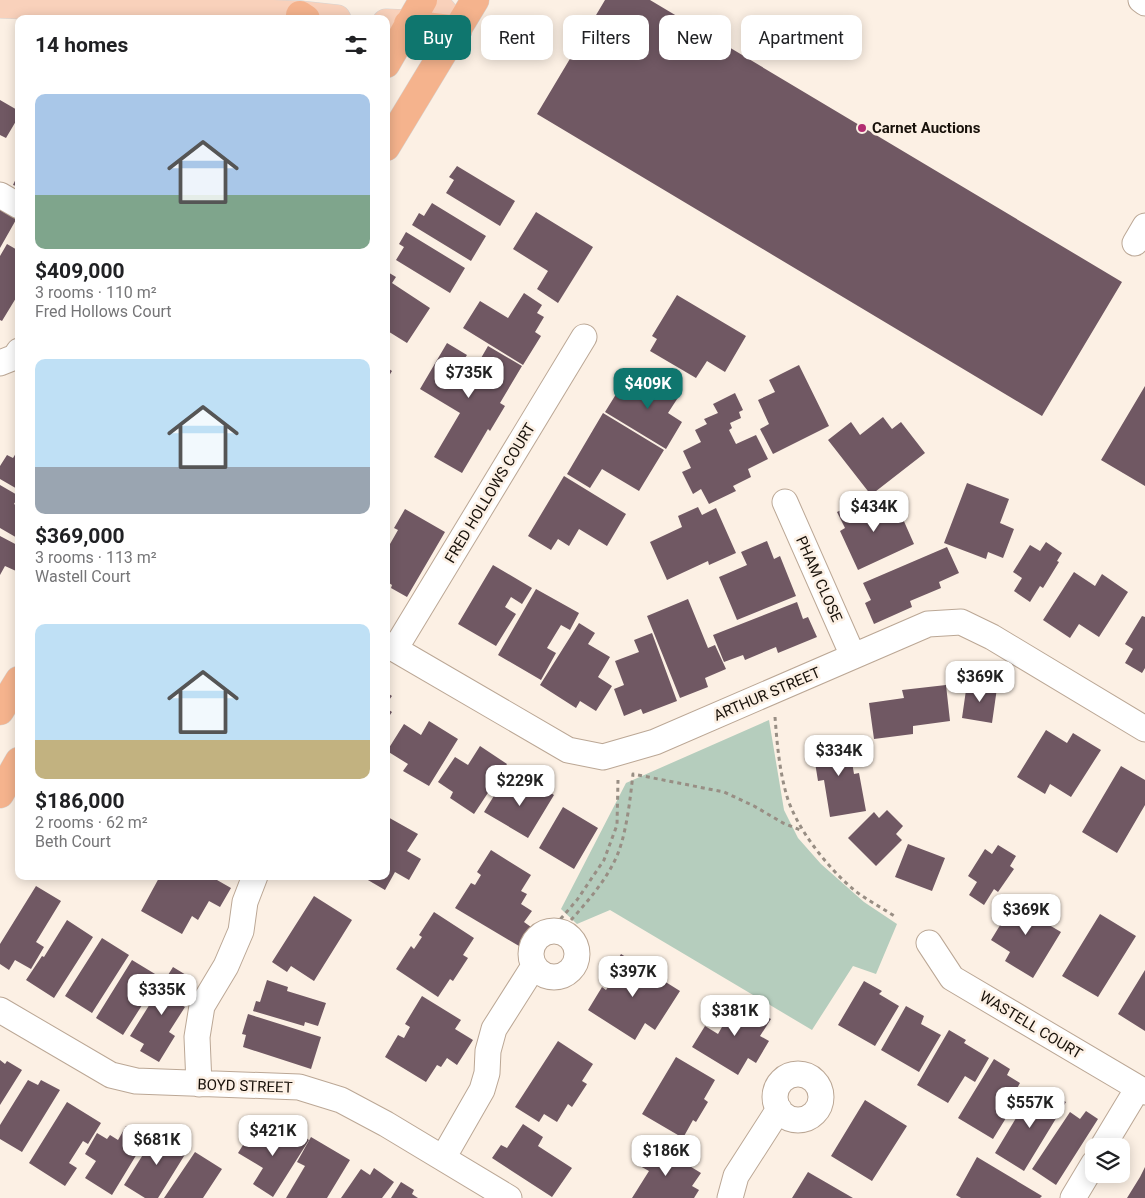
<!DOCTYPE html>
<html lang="en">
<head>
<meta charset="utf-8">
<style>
  body { margin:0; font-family:Roboto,sans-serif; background:#f2f2f2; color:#202124; height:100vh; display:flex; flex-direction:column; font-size:19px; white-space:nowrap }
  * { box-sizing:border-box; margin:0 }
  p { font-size:16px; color:#757577 }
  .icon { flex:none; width:28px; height:28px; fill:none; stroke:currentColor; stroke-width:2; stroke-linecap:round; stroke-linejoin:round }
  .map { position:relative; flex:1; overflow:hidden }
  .details { position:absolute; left:15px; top:15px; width:375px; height:865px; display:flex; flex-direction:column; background:#fff; border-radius:10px; box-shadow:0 2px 12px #0003 }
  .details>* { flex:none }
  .banner { position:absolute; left:405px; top:15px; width:475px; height:45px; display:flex; gap:10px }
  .controls { position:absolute; left:1085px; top:1138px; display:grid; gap:10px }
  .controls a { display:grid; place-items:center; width:45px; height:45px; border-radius:10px; background:#fff; box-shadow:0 2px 12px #0003; font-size:25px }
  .price { position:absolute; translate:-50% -42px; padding:0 11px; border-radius:10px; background:#fff; color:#222; font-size:16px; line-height:32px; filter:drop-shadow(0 1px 2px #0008) }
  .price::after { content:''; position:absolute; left:50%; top:30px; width:15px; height:11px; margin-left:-8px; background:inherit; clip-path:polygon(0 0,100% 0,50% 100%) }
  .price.on { background:#0f766e; color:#fff }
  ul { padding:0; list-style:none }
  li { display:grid; align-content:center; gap:10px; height:265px; padding:0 20px }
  li span { display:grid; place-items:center; height:155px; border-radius:10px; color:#555 }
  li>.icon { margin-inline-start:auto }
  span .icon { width:90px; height:90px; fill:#fffc; stroke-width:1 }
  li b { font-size:21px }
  h2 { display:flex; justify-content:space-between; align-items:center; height:60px; padding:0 20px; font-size:21px }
  .tag { padding:0 18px; border-radius:10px; background:#fff; box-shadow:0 2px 12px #0003; font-size:18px; line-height:45px }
  .tag.on { background:#0f766e; color:#fff }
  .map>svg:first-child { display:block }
  .green { fill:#b5cdbd }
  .building { fill:#705863 }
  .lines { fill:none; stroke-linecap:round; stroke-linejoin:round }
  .minor-casing { stroke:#bba795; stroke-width:27 }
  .major-casing { stroke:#d5d4d3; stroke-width:29 }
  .highway-casing { stroke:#d5d4d3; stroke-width:29 }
  .path { stroke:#988e84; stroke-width:3; stroke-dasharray:4 4; stroke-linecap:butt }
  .minor { stroke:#fff; stroke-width:25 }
  .major { stroke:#f9d1bb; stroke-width:28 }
  .highway { stroke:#f5b38d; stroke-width:28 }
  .poi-dot { fill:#b22c71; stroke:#fcf0e4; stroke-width:2 }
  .labels { text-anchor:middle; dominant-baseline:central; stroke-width:5; stroke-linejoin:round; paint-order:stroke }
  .poi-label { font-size:15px; font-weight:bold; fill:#18110a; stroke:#fcf0e4; text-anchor:start }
  .street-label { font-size:15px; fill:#18110a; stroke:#fcf0e4 }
</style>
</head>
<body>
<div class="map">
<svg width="1145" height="1198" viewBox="0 0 1145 1198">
  <rect width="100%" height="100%" fill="#fcf0e4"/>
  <path class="green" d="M769,720L784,810L798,838L821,864L864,902L897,924L876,974L853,966L812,1030L610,910L577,924L561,909L626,783Z"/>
  <path class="building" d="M605,0H650L1122,282L1042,416L537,114Z
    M0,100L19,111V116L6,138L0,135Z
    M457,166L515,201L500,226L446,193L454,180L449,177Z
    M19,172V187L13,185Z
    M432,203L486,236L471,261L412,225L419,213L424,216Z
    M0,209L17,218L0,248Z
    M536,212L593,247L558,303L537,289L548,271L513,249Z
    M406,232L465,268L450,293L396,260L404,247L399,244Z
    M7,244L19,251V293L2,321L0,320V256Z
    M386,271L396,277L392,283L430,308L407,343L386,330Z
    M524,293L542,305L537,313L544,317L535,332L541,336L523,365L463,328L480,301L508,318Z
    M677,295L746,336L725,372L707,361L696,378L650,351L657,339L652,336Z
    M447,343L467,355L460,366L468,371L473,363L477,365L488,346L522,366L500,403L505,406L490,431L488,429L462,473L434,457L460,413L420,389Z
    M799,365L829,426L773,454L760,429L769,424L758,400L775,392L769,380Z
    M386,367L392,371L386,381Z
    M645,371L681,393L668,413L682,422L666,449L605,412L618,391L629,398Z
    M1145,386V486L1101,460Z
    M735,393L743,410L739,412L741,418L730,423L732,428L729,430L736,444L756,435L768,459L748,469L751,477L733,486L736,491L709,504L701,489L693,494L682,472L691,468L683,451L701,442L695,430L707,424L704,419L718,413L713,404Z
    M603,413L664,450L639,491L602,469L590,488L567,474Z
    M883,417L892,429L901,422L925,453L871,495L828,440L851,422L860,435Z
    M19,448V490L0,479V466L7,455L13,458Z
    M564,476L626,514L607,546L579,529L569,546L558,539L551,550L528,536Z
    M967,483L1009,499L1000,523L1014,529L1003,558L988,552L986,559L944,543Z
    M0,485L19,496L14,504L19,507V539L0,528Z
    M863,500L869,513L895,501L914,544L858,570L840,531L845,528L837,512Z
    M698,507L702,515L716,508L736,553L709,565L708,561L667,580L650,542L682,527L678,516Z
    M405,509L445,532L407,597L391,588L392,585L386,581V551L398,530L394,528Z
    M0,536L19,546V566L16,571L5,566L0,575Z
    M767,541L774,559L780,556L796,596L737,620L719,577L747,565L741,552Z
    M1046,542L1062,553L1057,561L1059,562L1043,588L1040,586L1030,602L1014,591L1022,578L1013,572L1030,545L1040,551Z
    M947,547L959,573L939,582L941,588L910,601L912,607L874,624L865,603L871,600L863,583Z
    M493,565L532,588L522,604L511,597L505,607L516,614L496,646L458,624Z
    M1074,572L1095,586L1102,574L1128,592L1099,637L1079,624L1070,638L1043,620Z
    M536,589L579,613L570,630L561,625L547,648L556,653L541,680L498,655Z
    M688,599L708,648L715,645L726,669L705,678L708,687L680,698L647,616Z
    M797,602L803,619L808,617L817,637L778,653L776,647L745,660L743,655L724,662L713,635Z
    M1142,616L1145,617V668L1142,673L1125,663L1133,649L1125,644Z
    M579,623L595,633L588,644L610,657L598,677L612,686L596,711L580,701L576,708L540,685Z
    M652,633L677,701L643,714L641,709L624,716L614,689L624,685L615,661L639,652L634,640Z
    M967,683L997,688L992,723L962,718Z
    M946,685L950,721L913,726V734L874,739L869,703L904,698L902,690Z
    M386,692L392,696L386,704Z
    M386,708L392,712L386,721Z
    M429,721L458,739L429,786L403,771L408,764L387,751L404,724L421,735Z
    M1046,730L1067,743L1073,733L1101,750L1071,797L1050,784L1045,794L1017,777Z
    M848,738L854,774L859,773L866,811L830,817L824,780L818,781L812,744Z
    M480,746L507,764L474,814L450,798L453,792L438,782L455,757L468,765Z
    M1121,766L1145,780V805L1117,853L1082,832Z
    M526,777L554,795L528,838L484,812L500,786L515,795Z
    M563,807L598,828L574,869L539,848Z
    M887,810L903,826L896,834L902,840L876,866L848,838L874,812L879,818Z
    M386,816L418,834L407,851L421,859L409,880L395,872L385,890L361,876H386Z
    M908,844L945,858L932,891L895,877Z
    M998,845L1016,856L1010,866L1014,869L998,892L994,889L984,905L969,895L977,882L968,876L985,849L992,854Z
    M491,850L531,875L521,891L527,894L521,904L532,911L524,922L531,927L519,946L455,908L471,883L475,885L481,875L477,872Z
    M160,876H210L231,888L220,907L209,901L198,920L192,916L182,934L141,911Z
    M36,886L61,901L36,942L44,947L31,969L15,960L9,970L0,964V944Z
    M1019,894L1050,913L1044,922L1061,932L1033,978L1005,961L1010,952L991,940Z
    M314,896L352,920L314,981L291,966L287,972L272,962Z
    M434,912L474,938L463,955L468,958L453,981L450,979L438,997L396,969L411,946L414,949L422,937L419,935Z
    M1100,914L1136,936L1098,997L1062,976Z
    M67,920L93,937L54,998L26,980L42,956L44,957Z
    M102,938L129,955L92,1013L65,996Z
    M621,954L680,991L655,1030L645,1023L635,1040L588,1010L602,987L606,990L612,981L607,977Z
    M132,960L160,977L123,1035L96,1018Z
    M173,967L191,978L176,1002L185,1007L169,1032L175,1036L159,1062L140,1051L144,1044L130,1036Z
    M1145,970V1031L1118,1014Z
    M267,980L288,987L287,991L326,1003L318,1026L305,1022L304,1026L253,1011L256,1001L260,1002Z
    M864,981L882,991L879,994L899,1006L875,1046L838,1025Z
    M422,996L461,1020L455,1029L473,1040L457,1065L447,1058L441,1067L437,1065L426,1082L385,1057L398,1035L404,1038L410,1027L405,1024Z
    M733,997L771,1019L760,1036L769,1041L756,1063L748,1058L738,1075L692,1047L705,1026L718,1034L726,1020L721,1017Z
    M906,1006L924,1016L921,1024L941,1035L919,1072L881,1050Z
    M248,1014L321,1037L311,1069L243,1047L246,1035L242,1034Z
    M949,1030L966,1040L964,1043L989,1058L975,1082L965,1076L948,1103L917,1085Z
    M558,1041L593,1064L582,1081L587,1084L572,1107L568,1104L557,1122L544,1114L539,1122L515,1107Z
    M676,1057L715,1080L704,1099L708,1102L696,1122L693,1120L683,1138L642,1114Z
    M994,1059L1010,1069L1007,1075L1020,1083L1009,1102L1014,1105L993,1139L958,1118Z
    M0,1060L5,1064L7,1061L22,1070L0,1105Z
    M28,1080L38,1085L41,1080L60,1090L22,1152L0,1139V1125Z
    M1033,1090L1047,1098L1050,1093L1066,1102L1024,1171L995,1153Z
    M865,1100L907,1126L872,1181L831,1156Z
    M67,1102L101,1123L88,1144L83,1141L69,1163L77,1168L65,1186L29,1163Z
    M1086,1111L1098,1119L1056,1185L1032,1169L1070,1112L1080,1119Z
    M523,1124L543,1137L538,1146L572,1168L552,1197L492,1158L501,1145L507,1148Z
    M126,1126L146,1139L112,1195L85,1178L96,1161L85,1154L97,1133L107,1139L110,1135L118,1140Z
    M159,1129L189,1148L158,1198H145L124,1185Z
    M253,1129L264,1136L267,1131L274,1136L277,1132L286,1137L291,1129L309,1140L273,1197L253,1184L263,1168L238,1153Z
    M311,1137L350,1160L327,1198H286L305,1166L297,1162Z
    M652,1143L701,1173L692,1186L699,1190L694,1198H632L649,1171L638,1165Z
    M195,1152L222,1169L203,1198H164Z
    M977,1157L1042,1196L1040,1198H961L956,1195Z
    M1145,1167V1198H1127L1140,1177Z
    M374,1168L394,1182L382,1198H341L361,1169L370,1175Z
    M808,1172L853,1198H792Z
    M401,1182L414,1190L412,1194L418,1198H391Z"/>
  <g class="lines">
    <defs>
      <path id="minor" d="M1141,0L1145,3
        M0,195L19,206
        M1135,243L1145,226
        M0,363L15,357L19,351
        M785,502L853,656
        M386,644L568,750L603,757L655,742L928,624L961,622L992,637L1145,729
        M395,649L584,337
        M531 954a23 23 0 1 1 46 0a23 23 0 1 1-46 0Z
        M929,943L952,978L1145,1092
        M0,1010L111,1075L136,1081L299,1087L341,1100L386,1124L509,1198
        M775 1097a23 23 0 1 1 46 0a23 23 0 1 1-46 0Z
        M199,1084L197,1037L202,1006L226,966L241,931L245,902L255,876
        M1103,1146L1138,1088
        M443,1158L482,1090L487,1073L488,1051L494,1029L534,966
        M730,1198L736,1176L779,1109
        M1073,1198L1094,1163"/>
      <path id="major" d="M433,0L458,30
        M0,4L300,15L337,19
        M386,23L408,24"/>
      <path id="highway" d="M300,15L306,19
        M408,24L458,30
        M386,64L423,0
        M386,147L475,0
        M0,711L19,680
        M0,794L19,761"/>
    </defs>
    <use href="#minor" class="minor-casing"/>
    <use href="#major" class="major-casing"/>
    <use href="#highway" class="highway-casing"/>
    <path class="path" d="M775,717C777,742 779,768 786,793C795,827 827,867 854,890C867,900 882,908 896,917
      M571,920C587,902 602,885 613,864C626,841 630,800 633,774L724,792L754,806L783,823L803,831
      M550,931L577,900L604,860L617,825L618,780"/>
    <use href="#minor" class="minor"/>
    <use href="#major" class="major"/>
    <use href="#highway" class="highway"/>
  </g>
  <circle class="poi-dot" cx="862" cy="128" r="5"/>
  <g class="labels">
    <g class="poi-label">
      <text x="872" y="128">Carnet Auctions</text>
    </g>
    <g class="street-label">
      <text transform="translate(490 493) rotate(-59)">FRED HOLLOWS COURT</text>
      <text transform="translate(819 579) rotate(66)">PHAM CLOSE</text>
      <text transform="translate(767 694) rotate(-23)">ARTHUR STREET</text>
      <text transform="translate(1031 1025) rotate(31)">WASTELL COURT</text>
      <text transform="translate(245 1086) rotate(2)">BOYD STREET</text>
    </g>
  </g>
</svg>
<div class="controls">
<a><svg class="icon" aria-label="layers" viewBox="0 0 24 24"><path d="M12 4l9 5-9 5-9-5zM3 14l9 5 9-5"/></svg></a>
</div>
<b class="price" style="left:469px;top:399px">$735K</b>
<b class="price on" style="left:648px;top:410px">$409K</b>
<b class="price" style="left:874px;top:533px">$434K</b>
<b class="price" style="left:980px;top:703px">$369K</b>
<b class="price" style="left:839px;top:777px">$334K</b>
<b class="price" style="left:520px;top:807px">$229K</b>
<b class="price" style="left:1026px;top:936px">$369K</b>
<b class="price" style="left:633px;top:998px">$397K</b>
<b class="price" style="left:162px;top:1016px">$335K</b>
<b class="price" style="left:735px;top:1037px">$381K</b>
<b class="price" style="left:1030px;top:1129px">$557K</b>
<b class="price" style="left:273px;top:1157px">$421K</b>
<b class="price" style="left:157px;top:1166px">$681K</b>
<b class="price" style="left:666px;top:1177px">$186K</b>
<div class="banner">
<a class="tag on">Buy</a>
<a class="tag">Rent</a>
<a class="tag">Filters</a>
<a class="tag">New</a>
<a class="tag">Apartment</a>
</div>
<section class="details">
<h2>14 homes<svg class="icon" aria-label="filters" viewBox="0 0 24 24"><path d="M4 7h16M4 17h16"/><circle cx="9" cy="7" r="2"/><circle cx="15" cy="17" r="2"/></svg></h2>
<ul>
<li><span style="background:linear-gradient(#a9c7e8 65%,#7fa58c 0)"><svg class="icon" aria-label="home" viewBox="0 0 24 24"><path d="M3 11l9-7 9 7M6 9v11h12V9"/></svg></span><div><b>$409,000</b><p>3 rooms · 110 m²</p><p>Fred Hollows Court</p></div></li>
<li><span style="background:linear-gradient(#bfe0f5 70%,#9aa5b1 0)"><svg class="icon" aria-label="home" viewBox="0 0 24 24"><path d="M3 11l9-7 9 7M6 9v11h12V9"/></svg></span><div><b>$369,000</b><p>3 rooms · 113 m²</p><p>Wastell Court</p></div></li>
<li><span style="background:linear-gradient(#bfe0f5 75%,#c2b280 0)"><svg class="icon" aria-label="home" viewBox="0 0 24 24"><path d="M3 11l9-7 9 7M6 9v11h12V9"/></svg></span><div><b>$186,000</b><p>2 rooms · 62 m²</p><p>Beth Court</p></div></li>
</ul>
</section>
</div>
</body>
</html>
